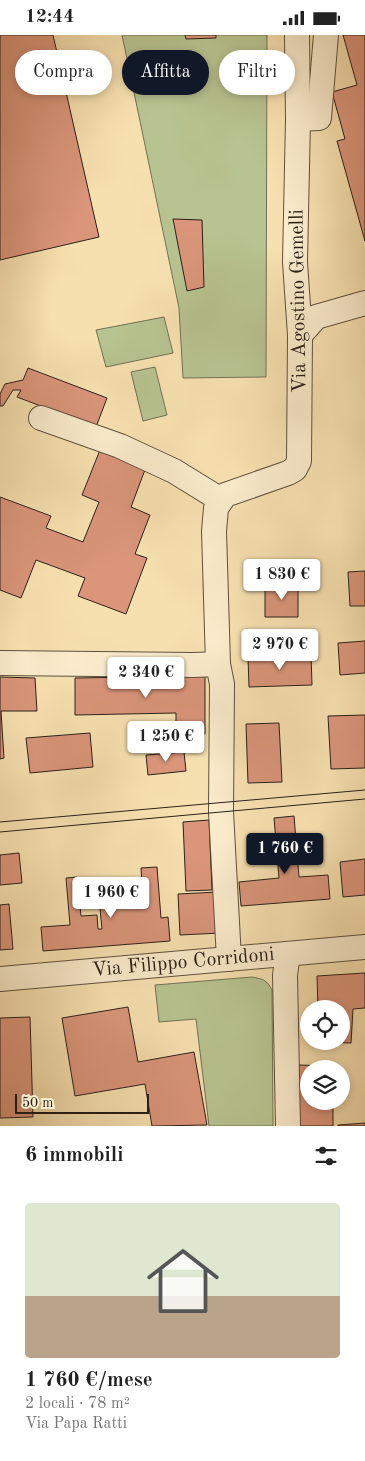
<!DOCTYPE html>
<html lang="it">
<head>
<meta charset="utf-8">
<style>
  body { margin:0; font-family:"Old Standard TT",serif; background:#f6f6f6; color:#222; height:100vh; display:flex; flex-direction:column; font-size:19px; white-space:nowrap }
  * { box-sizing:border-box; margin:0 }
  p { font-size:16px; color:#767676 }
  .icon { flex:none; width:28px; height:28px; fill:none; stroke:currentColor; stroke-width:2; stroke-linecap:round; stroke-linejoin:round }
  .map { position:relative; height:1091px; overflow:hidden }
  .drawer { display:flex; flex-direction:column; background:#fff; flex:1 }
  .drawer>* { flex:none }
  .hud { position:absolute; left:15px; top:15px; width:335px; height:45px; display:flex; gap:10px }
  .buttons { position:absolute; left:300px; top:965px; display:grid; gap:10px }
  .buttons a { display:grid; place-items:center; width:50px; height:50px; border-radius:50%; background:#fff; box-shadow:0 2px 8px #0003; font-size:25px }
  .scale { position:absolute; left:15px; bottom:12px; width:134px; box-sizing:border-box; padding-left:5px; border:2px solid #2b2116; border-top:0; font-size:14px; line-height:18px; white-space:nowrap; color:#2b2116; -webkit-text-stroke:4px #faebcc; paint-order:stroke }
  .price { position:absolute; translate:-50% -42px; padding:0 11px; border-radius:5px; background:#fff; color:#222; font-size:16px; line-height:32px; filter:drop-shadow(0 1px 2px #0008) }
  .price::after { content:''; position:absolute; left:50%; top:30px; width:15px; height:11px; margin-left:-8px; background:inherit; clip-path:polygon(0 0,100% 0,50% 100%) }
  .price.on { background:#111827; color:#fff }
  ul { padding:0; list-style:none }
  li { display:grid; align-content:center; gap:10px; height:265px; padding:0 25px }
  li span { display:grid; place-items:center; height:155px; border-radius:5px; color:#555 }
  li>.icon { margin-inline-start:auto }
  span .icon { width:90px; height:90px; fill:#fffc; stroke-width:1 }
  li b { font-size:21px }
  h2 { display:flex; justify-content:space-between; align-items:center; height:60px; padding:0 25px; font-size:21px }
  .chip { padding:0 18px; border-radius:22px; background:#fff; box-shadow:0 2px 8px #0003; font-size:18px; line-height:45px }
  .chip.on { background:#111827; color:#fff }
  .status { display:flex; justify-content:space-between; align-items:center; height:35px; padding:0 25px; background:#fff; direction:ltr }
  .status svg { height:14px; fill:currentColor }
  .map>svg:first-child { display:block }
  .green { fill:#b7c390; stroke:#717253 }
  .building { fill:#da957a; stroke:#2b2116 }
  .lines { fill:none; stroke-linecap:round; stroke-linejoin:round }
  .minor-casing { stroke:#5e513c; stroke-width:26 }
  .minor { stroke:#faebcc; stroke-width:24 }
  .tram { stroke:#2b2116; stroke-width:1 }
  .labels { text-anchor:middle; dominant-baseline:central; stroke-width:5; stroke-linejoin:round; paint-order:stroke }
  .street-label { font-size:20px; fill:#2b2116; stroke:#faebcc }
</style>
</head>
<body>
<div class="status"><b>12:44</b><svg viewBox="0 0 49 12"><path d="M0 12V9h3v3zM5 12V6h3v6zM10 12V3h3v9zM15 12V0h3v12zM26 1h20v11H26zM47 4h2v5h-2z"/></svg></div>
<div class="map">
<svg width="365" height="1091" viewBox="0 0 365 1091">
  <rect width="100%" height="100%" fill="#f7e0b0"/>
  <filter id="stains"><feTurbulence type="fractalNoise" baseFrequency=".004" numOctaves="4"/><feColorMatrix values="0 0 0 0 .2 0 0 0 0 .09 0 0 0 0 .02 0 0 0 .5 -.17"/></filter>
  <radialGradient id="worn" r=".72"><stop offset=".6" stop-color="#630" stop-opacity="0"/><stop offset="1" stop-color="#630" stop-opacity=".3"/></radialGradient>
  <path class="green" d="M122,0H267L266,342L183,343L179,273Z
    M164,282L173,318L106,332L96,295Z
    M155,332L167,380L143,386L131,337Z
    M252,942C263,944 267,945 272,955L273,1091H209L196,984L159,987L155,950Z"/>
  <path class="building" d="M0,0H53L99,202L0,225Z
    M185,0H216V3L186,4Z
    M343,0H365V206L337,106L345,104L332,57L357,50Z
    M173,184L202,185L204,252L187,256Z
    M28,333L107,363L96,392L17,362L21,355H13L3,371H0V359L5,349L23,345Z
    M100,415L146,432L131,472L150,480L135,519L147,523L126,579L78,561L85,543L36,525L21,563L0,555V462L51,481L46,493L83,507L99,467L82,460Z
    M365,536V571H350L348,537Z
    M272,548H298V582H265V555H272Z
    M365,606V638L340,640L338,608Z
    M311,619L312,650L249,652L248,622Z
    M205,641V699H176V678L75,680V643Z
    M0,642L35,643L37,676H1L4,723L0,724Z
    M365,680V733L331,734L328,681Z
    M279,688L282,747L248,748L246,689Z
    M90,698L93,732L30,738L26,703Z
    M184,717L186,736L148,740L146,720Z
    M294,781L299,842L328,840L330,864L241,871L239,847L279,843L274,783Z
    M209,785L212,855L186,856L183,787Z
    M19,818L22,848L0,850V820Z
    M365,824V860L343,862L340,827Z
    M157,832L161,883L168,882L170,906L43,916L41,892L70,890L66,843L77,842L81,881L97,880L98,894H102L98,853L120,852L121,867L143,865L141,833Z
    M218,857L220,898L180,900L178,859Z
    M9,869L13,914L0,915V870Z
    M365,938V973L353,974L351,1008L318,1007L341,1006V974H318L317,941Z
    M128,972L138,1027L194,1017L207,1090L152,1091L145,1049L75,1061L62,983Z
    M30,982L33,1082L0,1083V983Z
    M298,1030L334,1031V1034H309V1066H333V1091H297Z
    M365,1088V1091H338V1090Z"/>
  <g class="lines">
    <defs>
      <g id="minor">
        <path d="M298,84L319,83L326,0"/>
        <path d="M300,300L316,282L365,268"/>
        <path d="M41,383L120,411L174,436L221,465"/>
        <path d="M0,628L193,630L218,629"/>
        <path d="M229,924L221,777L222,649L218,629L214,496L216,473L225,460L288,438L295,434L299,426L300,300L295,227L298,84L297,0"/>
        <path id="s1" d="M0,944L365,912"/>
        <path d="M288,1091L285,940L288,919"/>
      </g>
    </defs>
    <use href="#minor" class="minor-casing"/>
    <use href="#minor" class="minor"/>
    <path class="tram" d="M0,787L365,755
      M0,797L365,764"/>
  </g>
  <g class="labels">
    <g class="street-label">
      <text transform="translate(299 266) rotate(-91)">Via Agostino Gemelli</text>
      <text stroke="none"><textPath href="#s1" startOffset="184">Via Filippo Corridoni</textPath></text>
    </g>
  </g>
  <rect width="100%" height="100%" filter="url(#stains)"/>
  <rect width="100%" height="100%" fill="url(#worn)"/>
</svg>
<div class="buttons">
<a><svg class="icon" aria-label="locate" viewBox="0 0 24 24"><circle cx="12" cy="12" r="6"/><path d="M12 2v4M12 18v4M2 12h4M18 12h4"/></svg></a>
<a><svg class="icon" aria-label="layers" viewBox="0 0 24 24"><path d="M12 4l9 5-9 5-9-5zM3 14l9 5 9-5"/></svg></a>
</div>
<div class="scale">50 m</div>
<b class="price" style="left:282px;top:566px">1 830 €</b>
<b class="price" style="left:280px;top:636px">2 970 €</b>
<b class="price" style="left:146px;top:664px">2 340 €</b>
<b class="price" style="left:166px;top:728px">1 250 €</b>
<b class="price on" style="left:285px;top:840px">1 760 €</b>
<b class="price" style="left:111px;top:884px">1 960 €</b>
<div class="hud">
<a class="chip">Compra</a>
<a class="chip on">Affitta</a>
<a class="chip">Filtri</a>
</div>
</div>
<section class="drawer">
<h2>6 immobili<svg class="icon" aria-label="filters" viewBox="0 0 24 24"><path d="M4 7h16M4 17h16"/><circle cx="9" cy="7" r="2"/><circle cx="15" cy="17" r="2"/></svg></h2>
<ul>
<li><span style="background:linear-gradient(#dfe7d0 60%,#b9a48a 0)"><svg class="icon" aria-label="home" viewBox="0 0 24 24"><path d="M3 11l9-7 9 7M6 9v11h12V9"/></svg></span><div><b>1 760 €/mese</b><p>2 locali · 78 m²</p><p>Via Papa Ratti</p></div></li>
</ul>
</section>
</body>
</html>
